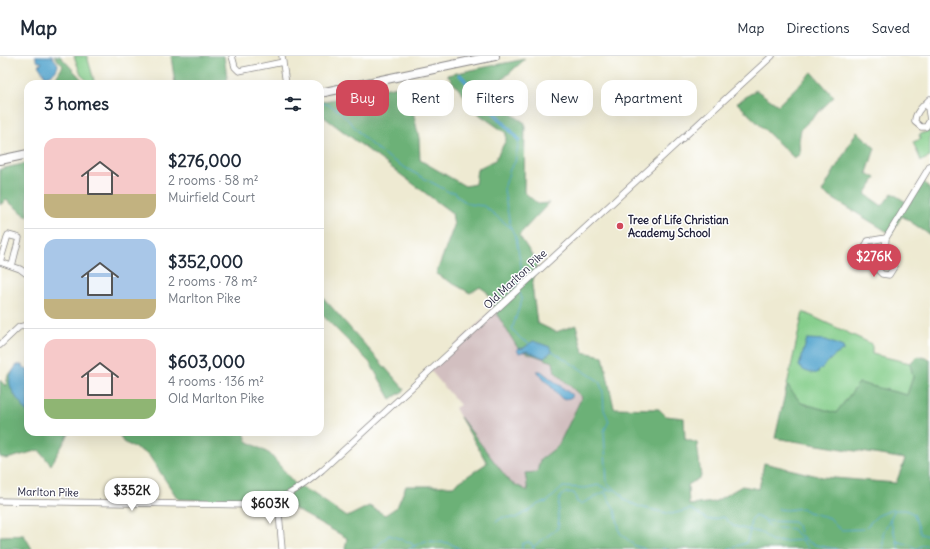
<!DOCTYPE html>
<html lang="en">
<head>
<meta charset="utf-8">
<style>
  body { margin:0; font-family:Delius,sans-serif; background:#f2f2f3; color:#1f2937; height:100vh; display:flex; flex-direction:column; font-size:15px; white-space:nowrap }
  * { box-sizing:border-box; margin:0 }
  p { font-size:13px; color:#747a83 }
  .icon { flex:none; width:22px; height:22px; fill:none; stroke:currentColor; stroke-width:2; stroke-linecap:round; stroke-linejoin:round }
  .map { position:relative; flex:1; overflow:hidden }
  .sheet { position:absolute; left:24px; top:24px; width:300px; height:356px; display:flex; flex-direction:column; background:#fff; border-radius:12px; box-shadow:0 4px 16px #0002 }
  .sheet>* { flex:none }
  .guide { position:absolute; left:336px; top:24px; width:380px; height:36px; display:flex; gap:8px }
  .price { position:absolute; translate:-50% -34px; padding:0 9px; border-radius:14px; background:#fff; color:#222; font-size:13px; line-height:26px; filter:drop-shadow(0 1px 2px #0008) }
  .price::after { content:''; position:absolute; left:50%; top:24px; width:12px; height:9px; margin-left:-6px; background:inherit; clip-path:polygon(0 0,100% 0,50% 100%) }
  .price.active { background:#d1495b; color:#fff }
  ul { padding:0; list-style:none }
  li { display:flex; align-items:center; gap:12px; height:100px; padding:0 20px }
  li+li { border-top:1px solid #e0e1e3 }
  li span { display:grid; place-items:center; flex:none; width:112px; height:80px; border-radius:12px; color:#555 }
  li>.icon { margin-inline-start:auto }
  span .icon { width:48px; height:48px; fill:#fffc; stroke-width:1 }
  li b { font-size:17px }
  h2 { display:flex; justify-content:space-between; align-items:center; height:48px; padding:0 20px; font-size:17px }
  .pill { padding:0 14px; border-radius:12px; background:#fff; box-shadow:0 4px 16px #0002; font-size:14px; line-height:36px }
  .pill.active { background:#d1495b; color:#fff }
  header { display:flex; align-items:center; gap:24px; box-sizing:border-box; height:56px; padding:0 20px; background:#fff; border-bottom:1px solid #e0e1e3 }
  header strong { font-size:19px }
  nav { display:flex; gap:22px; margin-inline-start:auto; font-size:14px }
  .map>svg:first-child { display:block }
  .industrial { fill:#d2bfc0 }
  .green { fill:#85ce8b; stroke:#547863 }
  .forest { fill:#6cb177; stroke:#476a59 }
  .water { fill:#53a4cd; stroke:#3a6384 }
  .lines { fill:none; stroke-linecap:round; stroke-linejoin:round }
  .stream { stroke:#53a4cd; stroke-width:1 }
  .canal { stroke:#53a4cd; stroke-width:4 }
  .minor-casing { stroke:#888686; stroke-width:7 }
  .highway-casing { stroke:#888686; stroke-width:10 }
  .minor { stroke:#fff; stroke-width:5.5 }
  .highway { stroke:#fff; stroke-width:8 }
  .poi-dot { fill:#d1495b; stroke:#fff; stroke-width:1.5 }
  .labels { text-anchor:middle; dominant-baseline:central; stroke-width:3; stroke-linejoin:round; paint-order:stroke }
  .poi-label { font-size:11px; font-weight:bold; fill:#22223b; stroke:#fff; text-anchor:start }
  .street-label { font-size:11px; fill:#22223b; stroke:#fff }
</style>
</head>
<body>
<header>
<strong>Map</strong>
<nav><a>Map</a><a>Directions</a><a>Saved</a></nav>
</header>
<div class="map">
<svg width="930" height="493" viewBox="0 0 930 493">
  <rect width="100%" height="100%" fill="#fff"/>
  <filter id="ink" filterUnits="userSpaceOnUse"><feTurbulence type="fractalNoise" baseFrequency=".025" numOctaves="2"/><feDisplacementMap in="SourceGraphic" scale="8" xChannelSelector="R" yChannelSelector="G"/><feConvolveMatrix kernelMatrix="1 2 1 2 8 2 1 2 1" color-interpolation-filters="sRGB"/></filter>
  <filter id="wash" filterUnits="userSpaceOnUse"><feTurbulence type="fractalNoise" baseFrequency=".012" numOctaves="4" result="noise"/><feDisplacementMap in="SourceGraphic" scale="16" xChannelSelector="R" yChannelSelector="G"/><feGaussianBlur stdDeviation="0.9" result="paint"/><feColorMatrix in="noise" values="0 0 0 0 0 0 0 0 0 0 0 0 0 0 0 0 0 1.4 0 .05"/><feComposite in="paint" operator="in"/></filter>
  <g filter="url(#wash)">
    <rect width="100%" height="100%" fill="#eeead2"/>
    <path class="industrial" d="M494,252L519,294L553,306L555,316L582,341L558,390L541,404L528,436L510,426L460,361L455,352L460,349L430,314Z"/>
    <path class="green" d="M74,0H87L95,28H91L81,19Z
      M930,74V101L921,105L913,86L921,83L919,79Z
      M803,256L872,288V298L910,307L913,321L907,339L859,327L836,357L801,347L787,329Z"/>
    <path class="forest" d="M54,0H60L86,28H52L63,10Z
      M171,0H224L228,28H175Z
      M525,3L494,31L490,40L498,49L525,67L524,136L538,148L549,147L519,179L537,207L532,229L537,267L556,276L576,269L583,296L603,300L614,352L659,353L666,360L684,362L685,383L697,387L701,421L688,429L689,449L714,446L742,430L759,433L764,407L822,421L896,427L905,403L775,382L787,329L801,347L836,357L859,327L907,339L913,321L910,307L918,300L930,303V493H345L347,482L275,442L220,445L178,443L148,398L123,386L118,376H244L247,385L270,398L295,428L311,436L347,461L369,450L385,459L397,451L406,430H453L487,407L460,361L510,426L528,435L525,417L537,416L540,404L558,390L582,341L555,316L553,306L519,294L498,260L487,236L480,231L470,237L436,218L454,170L452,157L320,58V46L407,28L419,82L420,104L465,130L475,128L477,113L495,104L506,84V77L480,59L447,19Z
      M812,16L834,41L801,73L799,85L800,98L794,102L737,47L756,34L778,49Z
      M857,75L875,92L867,117L876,122L865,138L882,150L892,137L909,148L923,124L930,134V179L902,160L891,178L822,136Z
      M28,107V161L6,144L0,149V113Z
      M320,238L405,334L391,343L370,307L320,257Z
      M21,309L28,314V376H70L51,409L39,394L7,403L0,401V324L6,330L8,319Z
      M24,479L32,493H0V480Z"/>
    <path class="water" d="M35,0H52L58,8C58,15 52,20 45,20L38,9L41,8L42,6H38Z
      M807,283L826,284L843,291L844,294L834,300L817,317C812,318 802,315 799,310Z
      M533,285L550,291L552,295L544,302L527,295L519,297L517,295V293L524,292Z
      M17,309H21L28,314V358C17,340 0,329 17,309Z
      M537,315H541L572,339V342L562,343Z"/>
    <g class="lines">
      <path class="stream" d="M320,47C341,47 357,78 373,90C396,109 423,121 449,136H455L458,141L469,148L484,150L511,172
        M515,232L521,220V209L516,182L511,172L507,153L504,133L510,113L515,106L519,84
        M520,237L522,243L512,273L521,283L530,288
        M552,295L599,325L603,336L604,354L609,365L604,375L607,427L621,438L624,444L640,451L671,458L691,453L708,464L724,461L733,470L762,477L772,486L804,484
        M605,437L615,454L620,477L635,490L645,493
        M778,453L787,454L802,452L808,456L830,462L837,471L842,474L864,473L877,460L891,454H906L914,458L921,478L930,481
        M890,463L899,493
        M765,465C769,475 784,471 793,473L809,493
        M496,466L503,461L515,462L531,454L538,448L547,446L563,431L585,432L599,429L609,434H614
        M896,485L910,489L916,493L923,489H930
        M533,491L558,472C560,461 552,432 574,437L577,446L581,448L608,434
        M374,493L389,479L411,487L414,490
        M409,493L425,485L449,487L460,493
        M522,493V488L528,486L531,487L534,493
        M661,493H667
        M728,493L746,487L749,479L751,464L755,460L767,465L794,466C800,471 799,477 803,482C809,490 828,491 837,493
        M860,493H863
        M883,493V477L894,455"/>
      <path class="canal" d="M460,19L519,84"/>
    </g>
  </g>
  <g filter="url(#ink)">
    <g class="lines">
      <defs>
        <path id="minor" d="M232,0L235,11L239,15L283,6
          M282,0L286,28
          M927,46L930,64L926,71H921L915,66C914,57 924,49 930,43
          M886,182L868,185L865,191L879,215L882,218L889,219L894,211L885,196L886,182L930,110
          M0,206L8,179L19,182L12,210
          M0,206L20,213L28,219
          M0,289L19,271L28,269
          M278,444L282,493
          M0,445L249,449C279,447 300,433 322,414L772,0"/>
        <path id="highway" d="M320,37L495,0
          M0,104L28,98"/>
      </defs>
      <use href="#minor" class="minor-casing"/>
      <use href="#highway" class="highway-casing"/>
      <use href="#minor" class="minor"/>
      <use href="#highway" class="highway"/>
    </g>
  </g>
  <circle class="poi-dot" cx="620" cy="170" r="4"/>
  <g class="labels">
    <g class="poi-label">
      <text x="628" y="164">Tree of Life Christian<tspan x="628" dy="13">Academy School</tspan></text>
    </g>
    <g class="street-label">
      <text transform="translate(515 223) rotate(-43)">Old Marlton Pike</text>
      <text transform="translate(48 436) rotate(1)">Marlton Pike</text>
    </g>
  </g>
</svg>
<b class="price active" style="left:874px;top:222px">$276K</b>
<b class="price" style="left:132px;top:456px">$352K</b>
<b class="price" style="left:270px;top:469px">$603K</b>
<div class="guide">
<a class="pill active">Buy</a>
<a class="pill">Rent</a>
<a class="pill">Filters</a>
<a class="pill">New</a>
<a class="pill">Apartment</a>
</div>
<section class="sheet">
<h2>3 homes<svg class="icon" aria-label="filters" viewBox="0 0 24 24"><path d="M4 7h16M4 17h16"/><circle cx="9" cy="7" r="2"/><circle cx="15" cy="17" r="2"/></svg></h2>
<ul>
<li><span style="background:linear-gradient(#f6c9c9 70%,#c2b280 0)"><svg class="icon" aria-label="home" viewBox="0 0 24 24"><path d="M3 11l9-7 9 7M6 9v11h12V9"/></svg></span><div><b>$276,000</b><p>2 rooms · 58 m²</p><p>Muirfield Court</p></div></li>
<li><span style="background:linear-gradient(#a9c7e8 75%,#c2b280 0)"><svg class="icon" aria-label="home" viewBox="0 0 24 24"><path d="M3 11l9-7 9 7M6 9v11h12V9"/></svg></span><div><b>$352,000</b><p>2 rooms · 78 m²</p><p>Marlton Pike</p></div></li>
<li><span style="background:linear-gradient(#f6c9c9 75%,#8fb573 0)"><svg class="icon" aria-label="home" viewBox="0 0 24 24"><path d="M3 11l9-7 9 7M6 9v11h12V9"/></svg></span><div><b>$603,000</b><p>4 rooms · 136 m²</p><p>Old Marlton Pike</p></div></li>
</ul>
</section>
</div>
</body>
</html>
